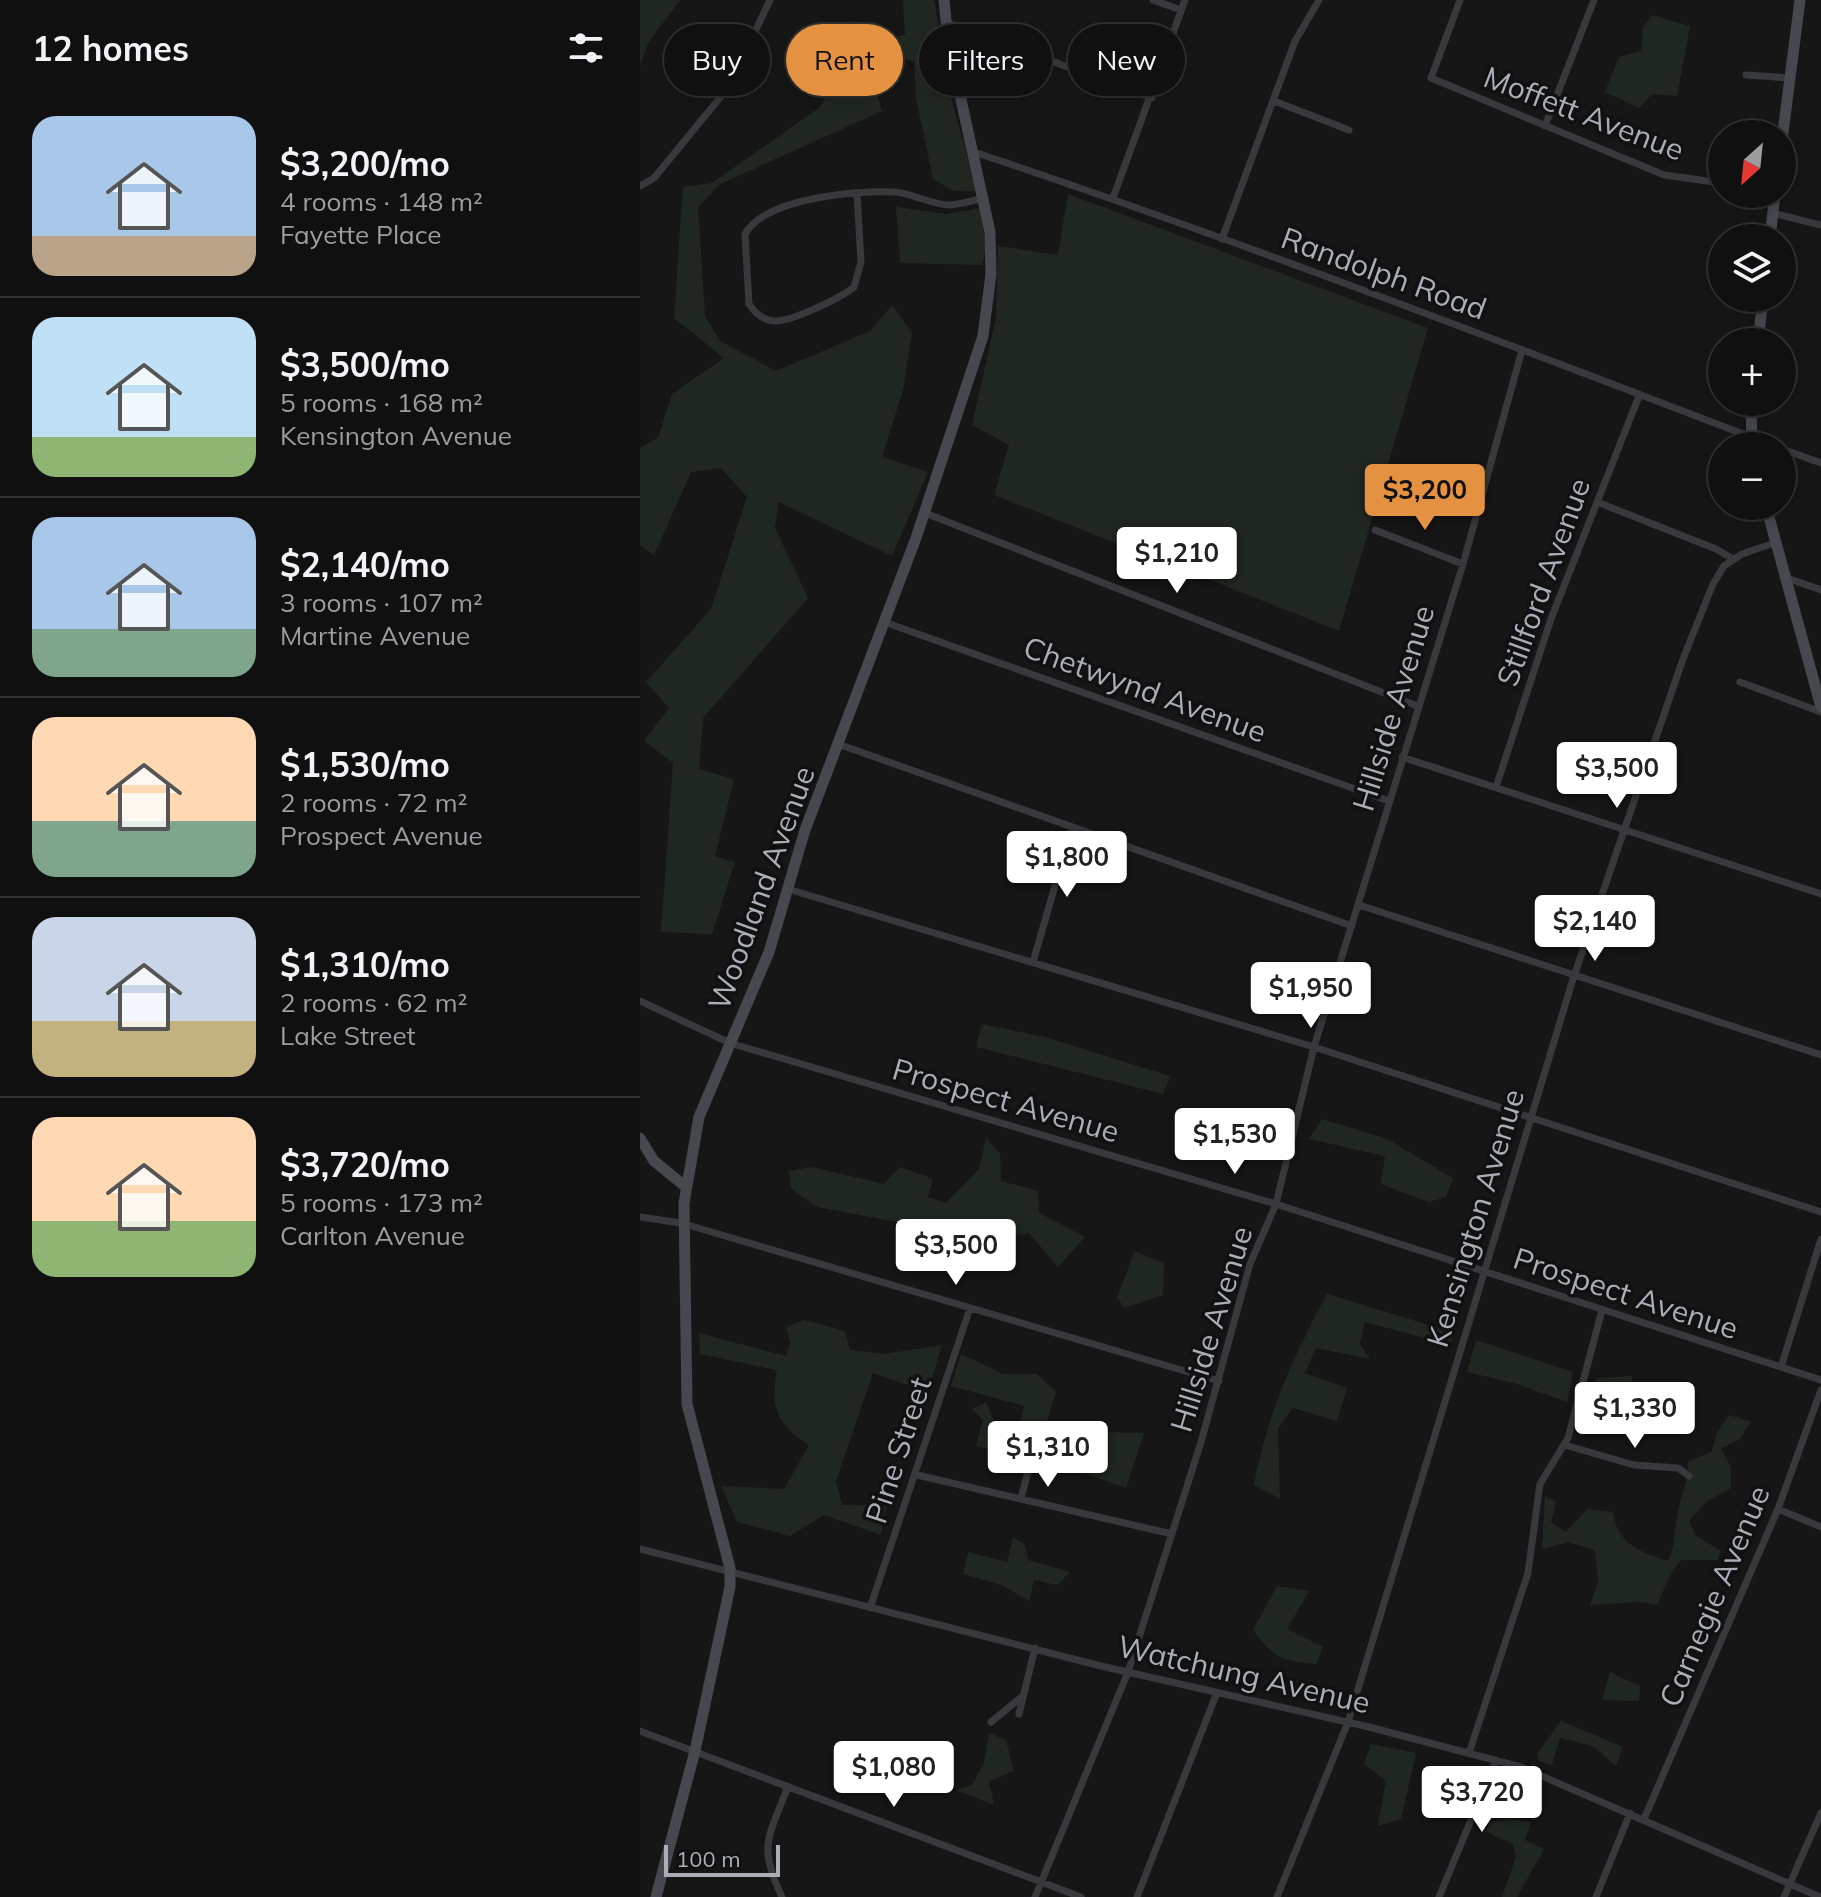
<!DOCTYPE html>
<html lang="en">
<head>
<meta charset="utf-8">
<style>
  body { margin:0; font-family:Mulish,sans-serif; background:#1e1e1f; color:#f1f3f6; height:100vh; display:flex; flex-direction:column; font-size:30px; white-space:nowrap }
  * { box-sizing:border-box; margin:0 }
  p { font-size:26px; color:#9c9d9f }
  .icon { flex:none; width:44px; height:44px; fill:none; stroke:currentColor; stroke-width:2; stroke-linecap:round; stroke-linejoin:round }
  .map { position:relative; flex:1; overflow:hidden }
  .side { display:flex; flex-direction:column; background:#101011; width:640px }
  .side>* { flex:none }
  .top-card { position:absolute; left:24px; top:24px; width:760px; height:72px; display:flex; gap:16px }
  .needle { width:52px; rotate:207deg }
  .controls { position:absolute; left:1068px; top:120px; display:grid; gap:16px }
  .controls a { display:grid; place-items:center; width:88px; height:88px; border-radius:50%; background:#101011; box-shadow:0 4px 12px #0003,0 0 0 2px #303031; font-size:40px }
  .scale { position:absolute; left:24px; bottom:20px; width:116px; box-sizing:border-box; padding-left:8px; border:4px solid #a9afb6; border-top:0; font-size:22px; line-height:28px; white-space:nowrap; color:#a9afb6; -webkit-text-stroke:6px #111112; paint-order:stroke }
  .price { position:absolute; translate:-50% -68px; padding:0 18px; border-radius:8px; background:#fff; color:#222; font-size:26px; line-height:52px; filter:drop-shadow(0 2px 4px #0008) }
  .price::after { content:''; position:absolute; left:50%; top:48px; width:24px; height:18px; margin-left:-12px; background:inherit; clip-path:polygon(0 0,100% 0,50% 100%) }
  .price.active { background:#e49141; color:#111 }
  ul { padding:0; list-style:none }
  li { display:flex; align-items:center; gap:24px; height:200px; padding:0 32px }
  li+li { border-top:2px solid #303031 }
  li span { display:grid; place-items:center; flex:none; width:224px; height:160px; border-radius:24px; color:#555 }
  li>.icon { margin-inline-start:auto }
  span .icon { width:96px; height:96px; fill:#fffc; stroke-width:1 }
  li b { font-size:34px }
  h2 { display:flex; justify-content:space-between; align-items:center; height:96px; padding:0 32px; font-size:34px }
  .tag { padding:0 28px; border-radius:36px; background:#101011; box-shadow:0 4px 12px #0003,0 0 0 2px #303031; font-size:28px; line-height:72px }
  .tag.active { background:#e49141; color:#111 }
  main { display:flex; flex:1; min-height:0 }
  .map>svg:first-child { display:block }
  .green { fill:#202720 }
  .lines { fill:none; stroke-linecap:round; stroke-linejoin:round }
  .street { stroke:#37393c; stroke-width:7 }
  .secondary { stroke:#45484c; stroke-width:11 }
  .labels { text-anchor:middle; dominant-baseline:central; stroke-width:7; stroke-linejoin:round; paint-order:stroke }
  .street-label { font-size:30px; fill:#a9afb6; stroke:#111112 }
</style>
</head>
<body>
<main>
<section class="side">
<h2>12 homes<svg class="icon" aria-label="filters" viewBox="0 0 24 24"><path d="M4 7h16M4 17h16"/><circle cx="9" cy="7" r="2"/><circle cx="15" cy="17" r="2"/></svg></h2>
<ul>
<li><span style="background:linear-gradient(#a9c7e8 75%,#b9a48a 0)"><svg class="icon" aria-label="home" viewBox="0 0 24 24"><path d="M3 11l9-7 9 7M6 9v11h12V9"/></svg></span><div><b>$3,200/mo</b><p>4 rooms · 148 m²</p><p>Fayette Place</p></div></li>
<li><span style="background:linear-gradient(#bfe0f5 75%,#8fb573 0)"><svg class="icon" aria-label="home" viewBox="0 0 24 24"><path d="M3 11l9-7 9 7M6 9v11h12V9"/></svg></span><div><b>$3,500/mo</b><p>5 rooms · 168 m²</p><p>Kensington Avenue</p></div></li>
<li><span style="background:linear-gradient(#a9c7e8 70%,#7fa58c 0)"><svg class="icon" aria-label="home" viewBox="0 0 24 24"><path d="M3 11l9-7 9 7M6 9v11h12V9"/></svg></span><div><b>$2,140/mo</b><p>3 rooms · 107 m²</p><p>Martine Avenue</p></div></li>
<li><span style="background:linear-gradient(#ffd9b3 65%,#7fa58c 0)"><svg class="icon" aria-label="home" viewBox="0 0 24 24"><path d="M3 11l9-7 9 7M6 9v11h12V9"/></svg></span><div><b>$1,530/mo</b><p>2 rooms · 72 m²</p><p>Prospect Avenue</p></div></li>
<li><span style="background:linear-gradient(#c9d6e8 65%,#c2b280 0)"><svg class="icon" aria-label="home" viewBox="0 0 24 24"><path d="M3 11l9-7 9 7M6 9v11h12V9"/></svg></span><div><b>$1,310/mo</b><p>2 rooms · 62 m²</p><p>Lake Street</p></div></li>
<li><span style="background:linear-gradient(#ffd9b3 65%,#8fb573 0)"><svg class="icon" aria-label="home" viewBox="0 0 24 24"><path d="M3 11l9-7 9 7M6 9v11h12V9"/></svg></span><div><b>$3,720/mo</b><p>5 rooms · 173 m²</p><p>Carlton Avenue</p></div></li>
</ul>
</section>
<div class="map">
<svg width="1181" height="1897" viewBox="0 0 1181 1897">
  <rect width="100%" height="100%" fill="#161617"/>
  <path class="green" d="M0,0H40L8,43L0,66Z
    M263,0H294L312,101L337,191H314L293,179L276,98L274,62L248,52L251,37L265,35Z
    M1012,15L1050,26L1037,96L1012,94L999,108L965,92L979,57L1001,51L1003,28Z
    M216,21L242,111L80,184L58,207L65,316L80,341L136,371L230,331L252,305L272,333L263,390L242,457L288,472L252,556L139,502L135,528L168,598L63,718L59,769L94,779L75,856L95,862L72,934L21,932L33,763L4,741L29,708L6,682L71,609L107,497L81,468L51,472L14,555L0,545V448L18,438L32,394L84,358L34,318L43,187L72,183L179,108L201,73L182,61Z
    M428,194L788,328L699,631L354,495L369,445L332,425L356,318L358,246L418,255Z
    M256,207L306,214L341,208L346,249L342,265L260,263Z
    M342,1024L405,1037L530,1076L523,1094L336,1047Z
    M682,1119L747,1139L813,1178L806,1197L789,1202L741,1184L745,1156L669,1139Z
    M346,1138L360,1154L361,1181L398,1191L399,1213L445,1237L418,1267L389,1233L343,1242L315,1228L279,1226L177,1207L151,1189L149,1171L171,1167L244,1184L260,1167L293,1179L288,1197L306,1203L339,1169Z
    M495,1251L524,1264L523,1295L484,1308L477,1297Z
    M687,1294L812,1332L811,1345L725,1322L720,1344L730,1359L676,1348L665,1373L707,1388L697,1421L653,1408L638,1428L640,1499L614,1485C626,1416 654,1355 687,1294Z
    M164,1320L205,1331L210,1350L245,1354L302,1345L288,1392L233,1373L196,1481L202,1505H246L241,1535L184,1515L150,1536L97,1522L81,1486L144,1489L169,1445C137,1424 130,1409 137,1370L60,1354L59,1333L146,1356L150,1344L146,1327Z
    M836,1340L933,1372L927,1402L874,1383L827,1372Z
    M321,1354L363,1374H397L416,1392L401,1440L384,1435L367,1438L359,1451L336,1446L343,1420L332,1409L346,1402L354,1421L379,1426L384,1406L311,1386Z
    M992,1376V1418L947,1404L957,1378Z
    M1089,1415L1111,1422L1099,1440L1081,1448L1091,1467V1488L1067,1501L1049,1521L1056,1536L1081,1551L1077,1560H1041L1030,1575L1017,1605L1000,1602L950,1605L958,1582L955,1550L928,1542L902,1549L905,1496L916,1502L911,1522L926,1532L947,1509L973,1512C977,1544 1000,1552 1028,1561C1035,1547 1034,1533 1037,1518C1040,1497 1048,1483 1048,1462L1072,1451L1077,1433Z
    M465,1432L504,1433L486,1488L443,1473L442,1447Z
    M373,1537L385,1545L388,1560L430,1572L417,1585L394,1580L389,1601L362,1585L323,1574L328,1552L367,1562Z
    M637,1586L669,1591L647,1629L683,1647L676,1664C641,1661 634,1658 613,1630Z
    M970,1672L1000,1686L999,1701L962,1700Z
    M921,1721L983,1747L976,1766L953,1746L920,1738L912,1765L899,1761L897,1754Z
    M349,1733L366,1740L374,1771L349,1781L354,1805L316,1790L332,1785L344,1763Z
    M731,1744L776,1753L761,1819L738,1826L746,1781L724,1764Z
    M871,1819L891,1822L885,1840L904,1849L877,1897H862L876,1857L873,1844L846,1832L850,1822Z"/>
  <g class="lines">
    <path class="street" d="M513,0L541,10
      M820,0L791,78L1024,175L1082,183
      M305,22L512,98
      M1106,75L1150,78
      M634,101L709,130
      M905,126L954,0
      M334,152C604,242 869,345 1135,446
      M0,186L14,178L88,88L130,0
      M217,194L221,262L214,287C201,298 152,321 136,321C124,321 115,313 109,304L105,234C125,198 217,190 254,192C272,193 290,204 308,205C320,205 334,200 345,198
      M473,198L545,0
      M1132,213L1181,225
      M582,239L655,41L679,0
      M1142,449L1181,463
      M957,502L1076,549L1093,559
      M285,513L777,706
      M735,530L823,564
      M1147,578L1181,590
      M244,622L749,801
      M1100,682L1181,712
      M198,744L712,926
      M762,757L1181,894
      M856,787L911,619L999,396
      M148,889L674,1047L1181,1212
      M719,905L1181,1055
      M393,962L432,827
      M0,1001L90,1043L636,1204L1181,1380
      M0,1217L41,1223L579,1381
      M1141,1367L1181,1239
      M925,1445L994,1465L1038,1468L1049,1476
      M277,1475L532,1534
      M381,1498L391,1461
      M1138,1509L1181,1527
      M0,1549L461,1666L729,1727L881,1767L1180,1897
      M230,1608L330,1308
      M379,1714L395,1648
      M351,1722L383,1696
      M0,1731L441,1897
      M829,1753L888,1573L900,1484L928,1438L962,1310
      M1004,1819L1138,1509L1181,1390
      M142,1897C117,1844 129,1838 148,1786
      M395,1897L488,1672L561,1442L610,1264L636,1204L674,1047L823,564L882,350
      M497,1897L576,1695
      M637,1897L708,1722L933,979L1043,659L1073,584L1084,566L1102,554L1137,542
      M799,1897L856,1760
      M956,1897L990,1813
      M1144,1897L1181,1813"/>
    <path class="secondary" d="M1142,140L1160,0
      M1130,238L1135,194
      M1118,342L1123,298
      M1111,402L1112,446
      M1126,506L1181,707
      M0,1138L14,1161L46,1187
      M16,1897L55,1751L90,1587V1568L47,1404L44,1203L59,1117L129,952L165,830L276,538L343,336L351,274L350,232L308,40L304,0"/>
  </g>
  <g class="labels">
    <g class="street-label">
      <text transform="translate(944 113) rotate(21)">Moffett Avenue</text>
      <text transform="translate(744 273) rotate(20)">Randolph Road</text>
      <text transform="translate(903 582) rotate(-70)">Stillford Avenue</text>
      <text transform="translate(505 689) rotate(20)">Chetwynd Avenue</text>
      <text transform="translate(753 708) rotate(-73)">Hillside Avenue</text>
      <text transform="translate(121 888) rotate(-70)">Woodland Avenue</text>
      <text transform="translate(366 1100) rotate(16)">Prospect Avenue</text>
      <text transform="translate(835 1218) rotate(-73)">Kensington Avenue</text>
      <text transform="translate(986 1293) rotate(18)">Prospect Avenue</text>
      <text transform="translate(571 1329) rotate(-73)">Hillside Avenue</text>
      <text transform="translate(258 1450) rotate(-72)">Pine Street</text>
      <text transform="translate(1074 1596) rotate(-67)">Carnegie Avenue</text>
      <text transform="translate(604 1674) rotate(13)">Watchung Avenue</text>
    </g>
  </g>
</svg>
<div class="controls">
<a><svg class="needle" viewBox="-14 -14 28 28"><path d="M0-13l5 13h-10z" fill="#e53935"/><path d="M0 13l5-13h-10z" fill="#9c9d9f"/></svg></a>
<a><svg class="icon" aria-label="layers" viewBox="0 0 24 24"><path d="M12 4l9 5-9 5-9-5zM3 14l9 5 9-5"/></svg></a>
<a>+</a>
<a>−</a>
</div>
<div class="scale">100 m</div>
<b class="price active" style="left:785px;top:532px">$3,200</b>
<b class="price" style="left:537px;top:595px">$1,210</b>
<b class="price" style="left:977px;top:810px">$3,500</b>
<b class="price" style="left:427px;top:899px">$1,800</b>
<b class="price" style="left:955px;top:963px">$2,140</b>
<b class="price" style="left:671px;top:1030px">$1,950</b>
<b class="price" style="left:595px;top:1176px">$1,530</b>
<b class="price" style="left:316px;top:1287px">$3,500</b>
<b class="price" style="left:995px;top:1450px">$1,330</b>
<b class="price" style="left:408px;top:1489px">$1,310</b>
<b class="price" style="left:254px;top:1809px">$1,080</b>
<b class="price" style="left:842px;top:1834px">$3,720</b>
<div class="top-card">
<a class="tag">Buy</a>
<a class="tag active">Rent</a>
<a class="tag">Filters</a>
<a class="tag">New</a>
</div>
</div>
</main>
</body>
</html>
